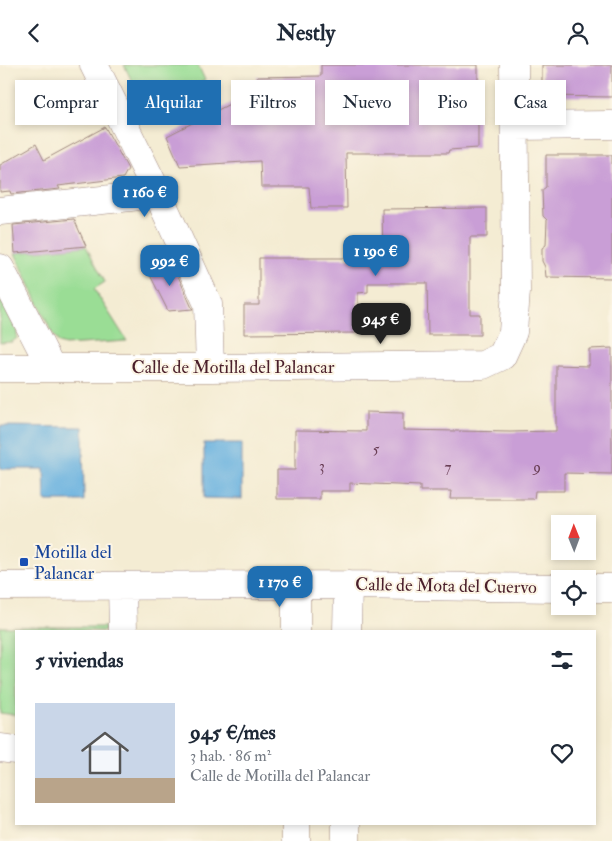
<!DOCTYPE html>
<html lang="es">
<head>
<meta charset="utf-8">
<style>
  body { margin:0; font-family:"IM FELL Double Pica",serif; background:#f2f2f3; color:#1f2937; height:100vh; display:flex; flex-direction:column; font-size:19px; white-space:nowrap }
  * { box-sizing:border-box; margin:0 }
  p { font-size:16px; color:#747a83 }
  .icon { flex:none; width:28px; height:28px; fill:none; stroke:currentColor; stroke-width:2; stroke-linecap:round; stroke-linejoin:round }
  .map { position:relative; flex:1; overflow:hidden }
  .drawer { position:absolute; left:15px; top:565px; width:581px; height:195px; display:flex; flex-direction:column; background:#fff; border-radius:0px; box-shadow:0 2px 8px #0003 }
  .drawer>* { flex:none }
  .hud { position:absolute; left:15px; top:15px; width:582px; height:45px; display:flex; gap:10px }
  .needle { width:32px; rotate:359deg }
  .controls { position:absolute; left:551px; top:450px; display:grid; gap:10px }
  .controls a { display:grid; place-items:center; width:45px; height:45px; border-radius:0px; background:#fff; box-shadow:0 2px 8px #0003; font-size:25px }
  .price { position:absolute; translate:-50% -42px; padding:0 11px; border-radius:10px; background:#1f6fb2; color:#fff; font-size:16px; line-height:32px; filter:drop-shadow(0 1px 2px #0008) }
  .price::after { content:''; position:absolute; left:50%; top:30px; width:15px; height:11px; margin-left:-8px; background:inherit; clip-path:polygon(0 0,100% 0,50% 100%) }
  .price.on { background:#222; color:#fff }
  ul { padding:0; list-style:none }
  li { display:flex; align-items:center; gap:15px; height:125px; padding:0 20px }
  li span { display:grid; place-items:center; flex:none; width:140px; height:100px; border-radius:0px; color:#555 }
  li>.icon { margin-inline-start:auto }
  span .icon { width:60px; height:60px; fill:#fffc; stroke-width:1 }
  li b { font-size:21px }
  h2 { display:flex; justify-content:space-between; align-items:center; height:60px; padding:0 20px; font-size:21px }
  .chip { padding:0 18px; border-radius:0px; background:#fff; box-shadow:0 2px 8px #0003; font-size:18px; line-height:45px }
  .chip.on { background:#1f6fb2; color:#fff }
  header { display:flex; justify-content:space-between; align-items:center; height:65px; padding:0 20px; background:#fff; font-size:22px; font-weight:700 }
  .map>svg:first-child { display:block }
  .green { fill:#9add95; stroke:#727e60 }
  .water { fill:#67b1df; stroke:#586885 }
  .building { fill:#c99ed6 }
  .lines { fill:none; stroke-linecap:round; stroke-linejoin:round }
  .minor-casing { stroke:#9f867f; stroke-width:29 }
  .minor { stroke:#fff; stroke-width:28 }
  .transit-dot { fill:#1a4fb4; stroke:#fcf5e5; stroke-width:2 }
  .labels { text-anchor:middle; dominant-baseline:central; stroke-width:4; stroke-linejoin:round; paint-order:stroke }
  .number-label { font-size:15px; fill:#6a3f56 }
  .street-label { font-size:18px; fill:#4a1f2b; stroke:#fcf5e5 }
  .transit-label { font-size:18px; fill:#164399; stroke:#fcf5e5; text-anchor:start }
</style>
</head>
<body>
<header><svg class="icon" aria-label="back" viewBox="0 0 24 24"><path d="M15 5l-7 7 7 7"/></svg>Nestly<svg class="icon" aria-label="person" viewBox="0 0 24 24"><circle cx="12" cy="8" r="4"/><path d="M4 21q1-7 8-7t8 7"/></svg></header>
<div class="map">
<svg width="612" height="776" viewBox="0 0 612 776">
  <rect width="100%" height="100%" fill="#fcf5e5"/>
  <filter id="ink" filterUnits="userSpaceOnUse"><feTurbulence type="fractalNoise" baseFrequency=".02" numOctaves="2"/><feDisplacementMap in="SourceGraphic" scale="10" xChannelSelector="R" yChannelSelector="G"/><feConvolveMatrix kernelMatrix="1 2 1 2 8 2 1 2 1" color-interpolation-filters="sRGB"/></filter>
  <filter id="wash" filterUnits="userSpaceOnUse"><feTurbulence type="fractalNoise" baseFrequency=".0096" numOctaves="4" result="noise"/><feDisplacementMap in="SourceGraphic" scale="20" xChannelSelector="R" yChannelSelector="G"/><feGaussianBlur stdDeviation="1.12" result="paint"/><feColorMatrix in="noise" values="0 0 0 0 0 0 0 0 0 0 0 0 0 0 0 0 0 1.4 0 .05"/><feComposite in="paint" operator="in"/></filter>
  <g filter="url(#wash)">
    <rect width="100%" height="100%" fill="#f4ecd3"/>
    <path class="green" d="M124,0H198L205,15L146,44Z
      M86,181L105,217L94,224L127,276L65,280L59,278L51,266L15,188Z
      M0,233L17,267V273L12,277L0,278Z
      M0,562H105V566H16V650L0,648Z"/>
    <path class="water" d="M0,361L83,362L84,436H45L44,404H0Z
      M204,378H242V434L204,433Z"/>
    <g id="blocks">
      <path class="building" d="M321,0H478V83L449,85L448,88H346L347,143H311L309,122H261L260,96L180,101L167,71L257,25V12L321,11Z
        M542,0H612V32L542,31Z
        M105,62L128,104L123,113L58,121L60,124L11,129L10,126L0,127V100L36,79L44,95Z
        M546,90H612V213L546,212L545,202L542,196V183L546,180L547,155L543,151L542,125L546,122Z
        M487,143V172H470V249H480V270H428L427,218H368V227L358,228V268L244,269V240H259V193H383L382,144Z
        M74,154L86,181L15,188L13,160Z
        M171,195L192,243L193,244L168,246L148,206Z
        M612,283V409L564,408V426H535L534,434H450L451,426H420V421L350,418V426H320V434H277V405H295V365L366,366V347L403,348V365L510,367L556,366V300L589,301V284Z"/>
    </g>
  </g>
  <g filter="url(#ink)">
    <use href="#blocks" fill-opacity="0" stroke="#9f867f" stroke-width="1"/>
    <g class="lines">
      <defs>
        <path id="minor" d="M94,0L158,129L208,239L210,303
          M515,61L612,60
          M0,146L158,129
          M0,203L51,302
          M0,303H210L483,300L502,291L513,267L516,226L514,0
          M0,521L348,520L560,523
          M122,521L123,566
          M296,521V566
          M588,523H612
          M347,566L348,520
          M0,683L16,685
          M296,776V759
          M346,776V759"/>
      </defs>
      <use href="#minor" class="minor-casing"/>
      <use href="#minor" class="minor"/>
    </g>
  </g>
  <rect class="transit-dot" x="19" y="492" width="10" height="10" rx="2.5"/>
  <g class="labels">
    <g class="number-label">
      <text x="376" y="384">5</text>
      <text x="322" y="401">3</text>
      <text x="448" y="402">7</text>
      <text x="537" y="402">9</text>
    </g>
    <g class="street-label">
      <text x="233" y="302">Calle de Motilla del Palancar</text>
      <text transform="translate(446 521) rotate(1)">Calle de Mota del Cuervo</text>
    </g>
    <g class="transit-label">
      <text x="34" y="487">Motilla del<tspan x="34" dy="21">Palancar</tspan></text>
    </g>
  </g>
</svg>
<div class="controls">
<a><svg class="needle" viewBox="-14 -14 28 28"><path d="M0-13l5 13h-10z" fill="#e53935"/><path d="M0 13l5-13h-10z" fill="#747a83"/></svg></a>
<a><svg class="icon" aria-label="locate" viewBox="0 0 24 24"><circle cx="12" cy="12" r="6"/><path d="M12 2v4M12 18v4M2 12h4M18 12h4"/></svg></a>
</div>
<b class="price" style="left:145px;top:153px">1 160 €</b>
<b class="price" style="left:376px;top:212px">1 190 €</b>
<b class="price" style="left:170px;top:222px">992 €</b>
<b class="price on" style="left:381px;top:280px">945 €</b>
<b class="price" style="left:280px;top:543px">1 170 €</b>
<div class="hud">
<a class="chip">Comprar</a>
<a class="chip on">Alquilar</a>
<a class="chip">Filtros</a>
<a class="chip">Nuevo</a>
<a class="chip">Piso</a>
<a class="chip">Casa</a>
</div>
<section class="drawer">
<h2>5 viviendas<svg class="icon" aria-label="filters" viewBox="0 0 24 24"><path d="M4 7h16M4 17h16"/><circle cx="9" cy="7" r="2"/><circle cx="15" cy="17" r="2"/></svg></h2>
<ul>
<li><span style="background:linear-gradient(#c9d6e8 75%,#b9a48a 0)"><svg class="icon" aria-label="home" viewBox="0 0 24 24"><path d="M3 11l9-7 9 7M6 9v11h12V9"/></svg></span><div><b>945 €/mes</b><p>3 hab. · 86 m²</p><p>Calle de Motilla del Palancar</p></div><svg class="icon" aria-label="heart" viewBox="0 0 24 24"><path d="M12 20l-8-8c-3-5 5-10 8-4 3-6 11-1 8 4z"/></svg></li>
</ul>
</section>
</div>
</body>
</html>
